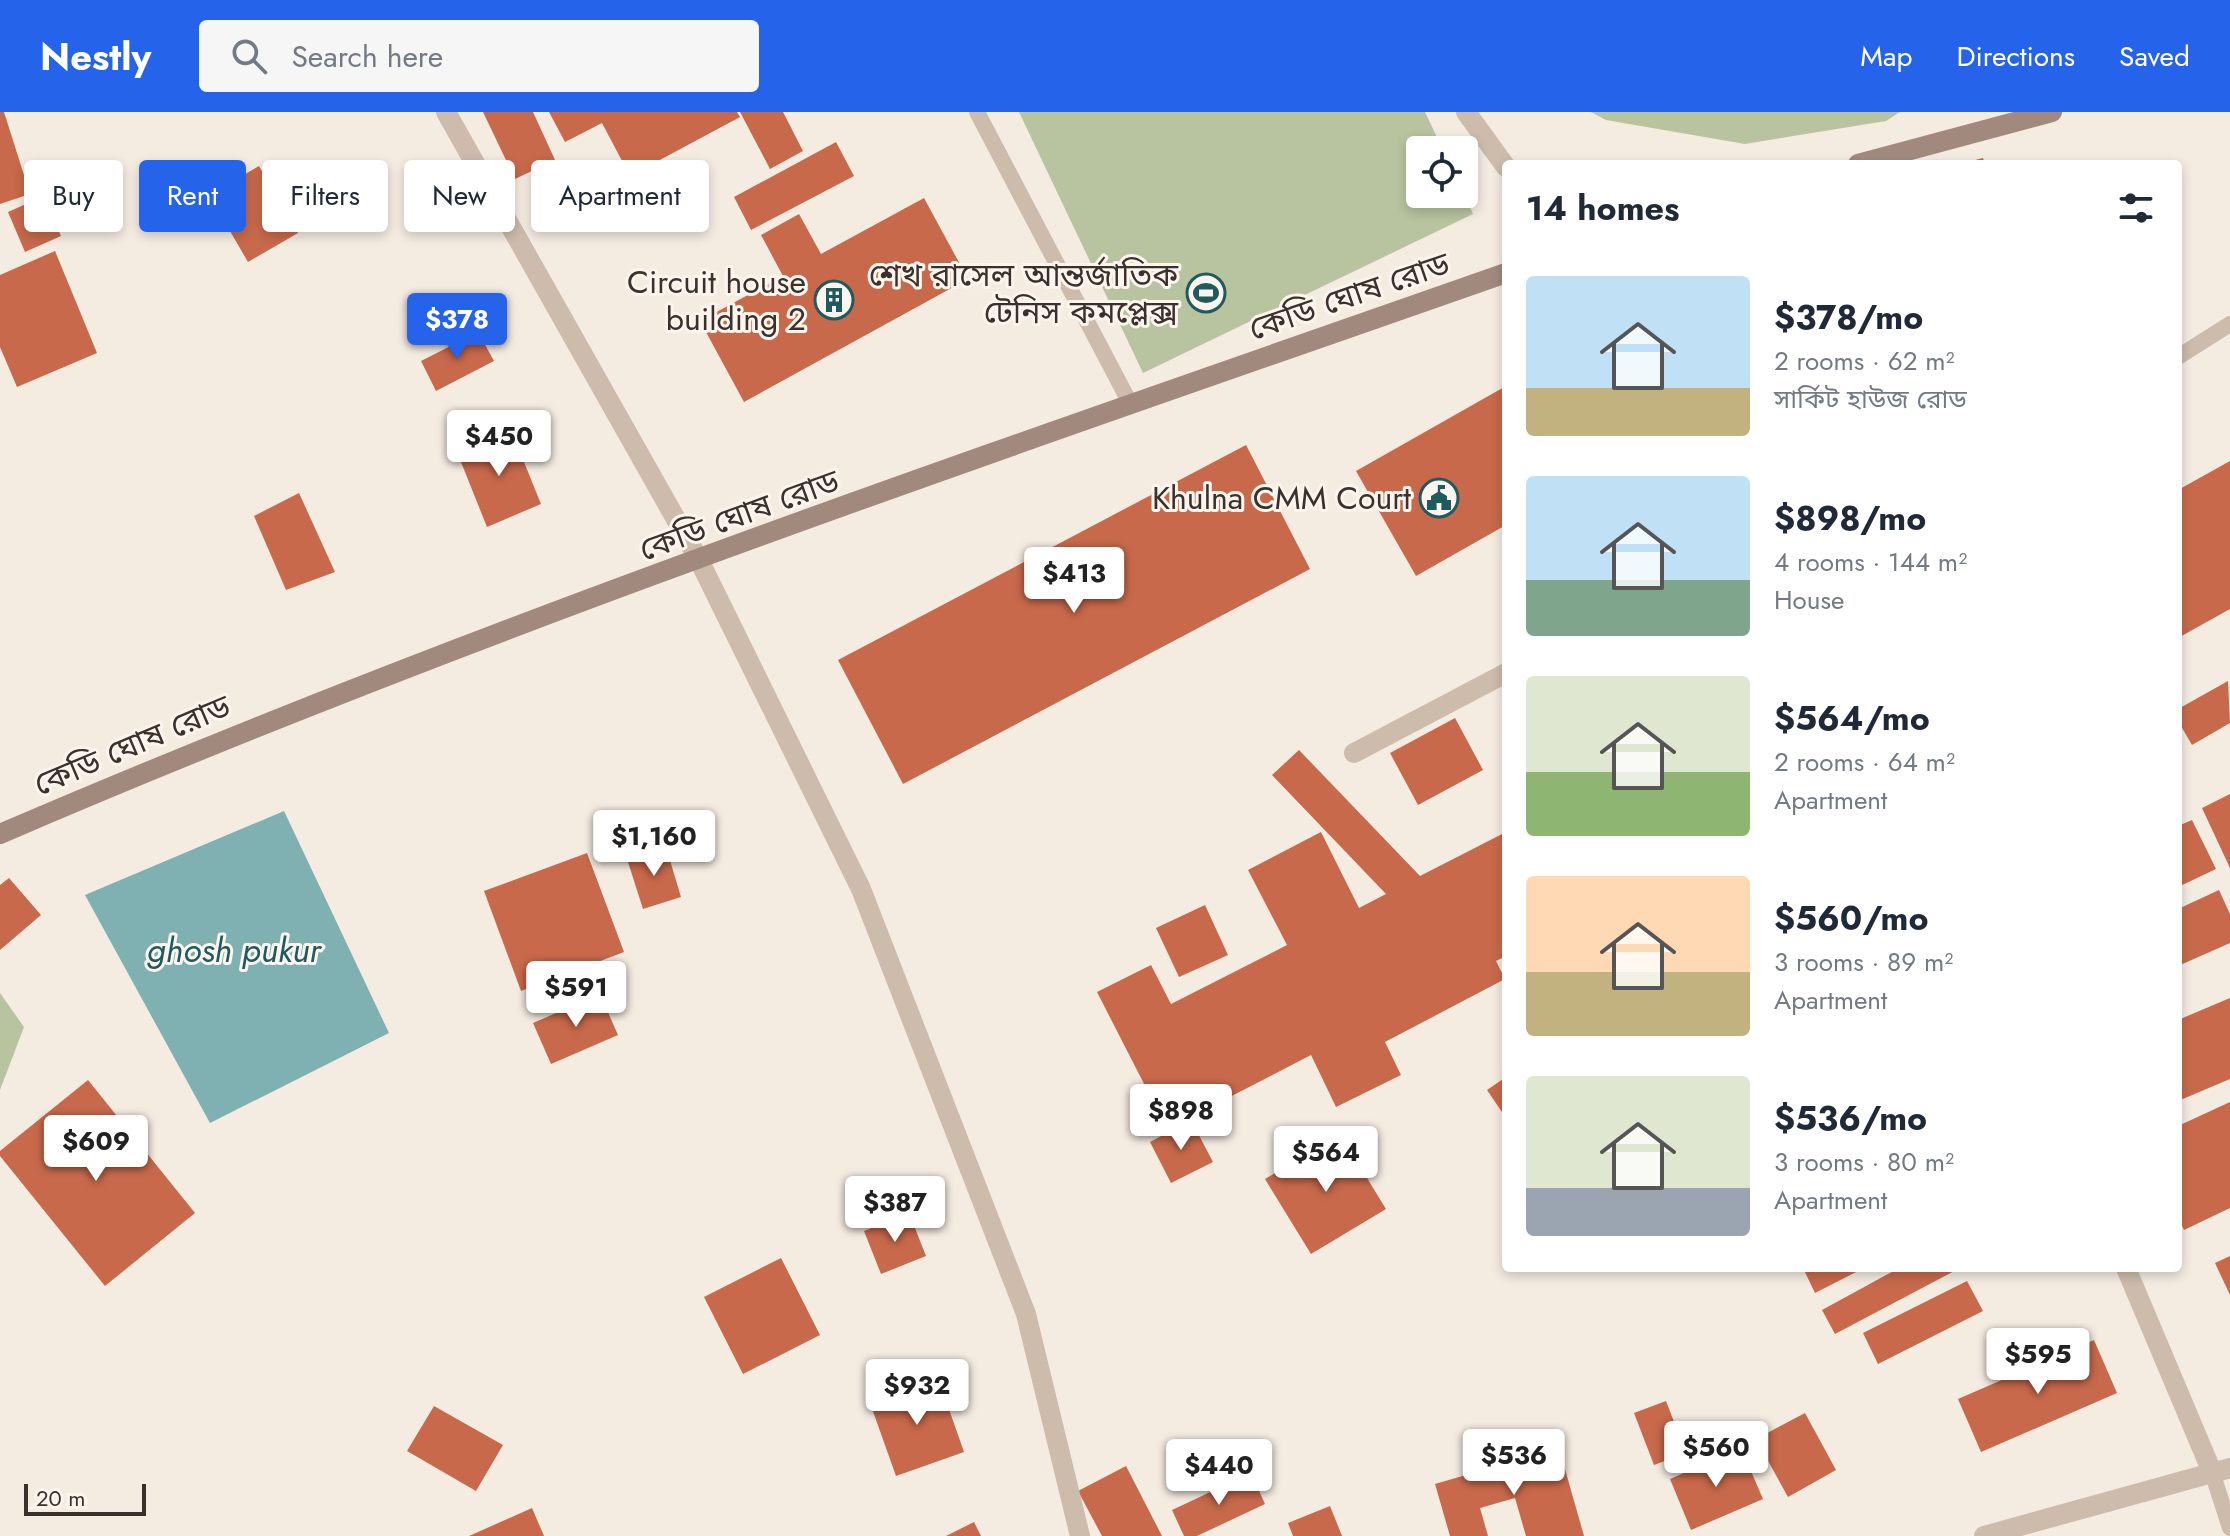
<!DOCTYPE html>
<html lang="en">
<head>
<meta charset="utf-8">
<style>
  body { margin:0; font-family:Jost,"Noto Sans Bengali",sans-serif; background:#f6f6f7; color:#1f2937; height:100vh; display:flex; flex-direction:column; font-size:30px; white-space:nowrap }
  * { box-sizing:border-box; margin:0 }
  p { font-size:26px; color:#747a83 }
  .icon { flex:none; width:44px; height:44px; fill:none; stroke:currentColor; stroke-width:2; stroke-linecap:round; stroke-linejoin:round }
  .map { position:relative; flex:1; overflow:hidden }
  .side { position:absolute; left:1502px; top:48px; width:680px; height:1112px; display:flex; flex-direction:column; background:#fff; border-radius:8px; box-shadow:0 4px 12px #0003 }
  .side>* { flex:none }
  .hud { position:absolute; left:24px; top:48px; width:760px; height:72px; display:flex; gap:16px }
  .controls { position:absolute; left:1406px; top:24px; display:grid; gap:16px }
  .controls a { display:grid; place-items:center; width:72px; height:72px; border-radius:8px; background:#fff; box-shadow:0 4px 12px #0003; font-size:40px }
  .scale { position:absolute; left:24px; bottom:20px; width:122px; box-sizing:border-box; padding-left:8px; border:4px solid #3b302b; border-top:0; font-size:22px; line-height:28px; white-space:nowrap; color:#3b302b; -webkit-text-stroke:6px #fbf5ee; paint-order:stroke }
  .price { position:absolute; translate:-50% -68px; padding:0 18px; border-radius:8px; background:#fff; color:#222; font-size:26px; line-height:52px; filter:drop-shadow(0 2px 4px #0008) }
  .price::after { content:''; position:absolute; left:50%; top:48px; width:24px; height:18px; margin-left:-12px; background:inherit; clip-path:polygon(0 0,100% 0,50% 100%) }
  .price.on { background:#2563eb; color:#fff }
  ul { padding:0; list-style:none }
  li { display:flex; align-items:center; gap:24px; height:200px; padding:0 24px }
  li span { display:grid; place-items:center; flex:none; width:224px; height:160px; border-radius:8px; color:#555 }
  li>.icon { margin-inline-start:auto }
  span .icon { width:96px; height:96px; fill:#fffc; stroke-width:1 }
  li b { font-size:34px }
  h2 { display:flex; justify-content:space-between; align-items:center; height:96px; padding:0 24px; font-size:34px }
  .chip { padding:0 28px; border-radius:8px; background:#fff; box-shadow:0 4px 12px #0003; font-size:28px; line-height:72px }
  .chip.on { background:#2563eb; color:#fff }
  header { display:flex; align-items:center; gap:48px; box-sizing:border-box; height:112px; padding:0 40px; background:#2563eb; color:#fff }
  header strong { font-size:38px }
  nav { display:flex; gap:44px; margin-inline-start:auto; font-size:28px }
  .search { width:560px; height:72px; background:#f6f6f7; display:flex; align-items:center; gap:20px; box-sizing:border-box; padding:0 28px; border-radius:8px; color:#747a83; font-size:30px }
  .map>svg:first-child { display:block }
  .green { fill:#b8c4a0 }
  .water { fill:#7fb0b2 }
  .building { fill:#c8694b }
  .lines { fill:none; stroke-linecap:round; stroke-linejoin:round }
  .service { stroke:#cdbbac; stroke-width:16 }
  .minor { stroke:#cdbbac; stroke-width:20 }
  .tertiary { stroke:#cdbbac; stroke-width:20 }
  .secondary { stroke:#a18a7d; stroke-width:20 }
  .labels { text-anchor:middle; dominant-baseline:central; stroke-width:6; stroke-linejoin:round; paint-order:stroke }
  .poi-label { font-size:32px; fill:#3b302b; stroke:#fbf5ee; text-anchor:end }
  .street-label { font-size:32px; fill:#3b302b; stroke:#fbf5ee }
  .water-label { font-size:34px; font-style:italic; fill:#1f5a5e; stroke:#fbf5ee }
</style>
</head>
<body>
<header>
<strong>Nestly</strong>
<div class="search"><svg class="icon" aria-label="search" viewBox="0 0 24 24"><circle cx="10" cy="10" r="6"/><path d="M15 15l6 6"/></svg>Search here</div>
<nav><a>Map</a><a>Directions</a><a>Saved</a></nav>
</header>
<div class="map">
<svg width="2230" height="1424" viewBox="0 0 2230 1424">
  <rect width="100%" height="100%" fill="#f4ebe1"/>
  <path class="green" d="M1019,0H1425L1443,38H1420V82H1464L1473,102L1143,261Z
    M1591,0H1900L1886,9L1745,32L1606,8Z
    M0,881L24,915L0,978Z"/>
  <path class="water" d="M284,699L389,921L210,1011L85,783Z"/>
  <path class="building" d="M0,0H4L30,82L0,92Z
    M483,0H533L555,48L515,67Z
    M549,0H737L740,5L630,64L602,11L565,30Z
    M740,0H783L803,39L770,57Z
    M836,30L854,64L751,118L734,85Z
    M1983,46L1985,52H1964V51Z
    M259,54L298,121L248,150L209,83Z
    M44,84L61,124L25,140L8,100Z
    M924,86L968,167L744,290L700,209L783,164L761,123L799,102L821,142Z
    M55,139L97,241L17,275L0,235V163Z
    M478,220L494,249L436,279L421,249Z
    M1506,274V413L1416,464L1356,359Z
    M511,318L541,392L487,415L457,340Z
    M1246,333L1310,457L903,672L838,548Z
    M2230,349V497L2178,526V378Z
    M299,381L335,460L286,478L254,404Z
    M2228,569L2230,611L2192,633L2178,609V597Z
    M1455,606L1483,658L1418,693L1390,641Z
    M1299,638L1420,764L1506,720V844L1496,849L1505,867L1385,930L1401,963L1336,995L1311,943L1218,991L1212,979L1161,1005L1097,880L1151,853L1171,892L1287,833L1248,758L1321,720L1359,796L1386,782L1272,663Z
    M2230,682V756L2202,696Z
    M2192,708L2216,757L2178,775V714Z
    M666,735L681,785L643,797L627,747Z
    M587,741L624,840L521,879L484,779Z
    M9,766L41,803L0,838V773Z
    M2219,778L2230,802V831L2178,854V797Z
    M1205,793L1228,843L1179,865L1156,816Z
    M600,882L618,923L551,952L533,911Z
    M2230,886V967L2178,989V908Z
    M1506,965V1006L1487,978Z
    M88,968L195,1101L105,1174L0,1044V1039Z
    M2230,990V1096L2184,1118L2178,1105V1014Z
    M1191,1008L1213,1050L1171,1071L1150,1030Z
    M1340,1022L1386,1097L1311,1142L1265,1067Z
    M909,1101L926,1144L881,1162L864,1119Z
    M2230,1144V1183L2215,1151Z
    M781,1146L820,1223L743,1262L704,1185Z
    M1803,1156H1864L1815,1181Z
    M1899,1156H1960L1835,1222L1822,1198Z
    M1967,1169L1983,1199L1878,1252L1863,1221Z
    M2094,1228L2117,1281L1981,1340L1958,1287Z
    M938,1266L964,1340L896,1364L870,1291Z
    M1666,1289L1686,1341L1654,1353L1634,1301Z
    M434,1294L503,1333L476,1379L407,1339Z
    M1805,1301L1836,1358L1788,1385L1756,1327Z
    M1559,1336L1584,1424H1526L1515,1386L1480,1396L1488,1424H1450L1435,1372Z
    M1741,1336L1763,1387L1691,1418L1670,1367Z
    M1126,1354L1162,1424H1102L1078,1379Z
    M1251,1361L1265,1392L1197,1424H1184L1172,1398Z
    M1330,1394L1342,1424H1293L1288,1411Z
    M532,1396L544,1424H469Z
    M974,1410L981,1424H946Z"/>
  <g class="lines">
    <path class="service" d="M977,0L1131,293
      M2178,245L2230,212
      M2212,1360L2230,1416"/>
    <path class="minor" d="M1466,0L1506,55
      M1354,641L1506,561
      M1984,1424L2230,1356"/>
    <path class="tertiary" d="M446,0L699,448L861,777L1026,1202L1080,1424
      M2126,1156L2212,1360"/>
    <path class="secondary" d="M1858,52L2052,0
      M0,722C492,510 1001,338 1506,161"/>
  </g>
  <defs>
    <symbol id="stadium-ring" viewBox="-11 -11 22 22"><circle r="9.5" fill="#fbf5ee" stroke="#1f5a5e" stroke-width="1.5"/><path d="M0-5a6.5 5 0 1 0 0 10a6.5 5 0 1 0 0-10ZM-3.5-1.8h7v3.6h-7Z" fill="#1f5a5e"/></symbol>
    <symbol id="building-ring" viewBox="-11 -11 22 22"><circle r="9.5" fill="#fbf5ee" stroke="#1f5a5e" stroke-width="1.5"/><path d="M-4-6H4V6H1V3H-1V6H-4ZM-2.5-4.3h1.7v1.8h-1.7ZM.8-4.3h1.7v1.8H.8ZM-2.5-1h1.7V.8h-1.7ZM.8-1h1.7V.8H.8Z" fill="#1f5a5e"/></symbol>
    <symbol id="civic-ring" viewBox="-11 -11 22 22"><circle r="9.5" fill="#fbf5ee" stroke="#1f5a5e" stroke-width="1.5"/><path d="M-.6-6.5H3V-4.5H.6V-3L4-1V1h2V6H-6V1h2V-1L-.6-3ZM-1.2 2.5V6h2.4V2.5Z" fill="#1f5a5e"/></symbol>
  </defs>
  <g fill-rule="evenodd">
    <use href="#stadium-ring" x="1184" y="159" width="44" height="44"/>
    <use href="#building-ring" x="812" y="166" width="44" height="44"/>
    <use href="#civic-ring" x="1417" y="364" width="44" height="44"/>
  </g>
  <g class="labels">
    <g class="poi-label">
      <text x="1178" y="163">শেখ রাসেল আন্তর্জাতিক<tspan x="1178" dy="37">টেনিস কমপ্লেক্স</tspan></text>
      <text x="806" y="170">Circuit house<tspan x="806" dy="37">building 2</tspan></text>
      <text x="1411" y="386">Khulna CMM Court</text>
    </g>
    <g class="street-label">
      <text transform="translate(1349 184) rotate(-19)">কেডি ঘোষ রোড</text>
      <text transform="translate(739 403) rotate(-20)">কেডি ঘোষ রোড</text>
      <text transform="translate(132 633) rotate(-23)">কেডি ঘোষ রোড</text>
    </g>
    <g class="water-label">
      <text x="234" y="838">ghosh pukur</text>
    </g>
  </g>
</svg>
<div class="controls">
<a><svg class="icon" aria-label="locate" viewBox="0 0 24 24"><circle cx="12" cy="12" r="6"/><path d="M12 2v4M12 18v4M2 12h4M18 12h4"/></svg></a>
</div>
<div class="scale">20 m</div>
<b class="price on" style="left:457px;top:249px">$378</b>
<b class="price" style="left:499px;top:366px">$450</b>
<b class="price" style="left:1074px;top:503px">$413</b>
<b class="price" style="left:654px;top:766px">$1,160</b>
<b class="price" style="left:576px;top:917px">$591</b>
<b class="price" style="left:1181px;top:1040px">$898</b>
<b class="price" style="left:96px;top:1071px">$609</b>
<b class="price" style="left:1326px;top:1082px">$564</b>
<b class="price" style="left:895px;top:1132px">$387</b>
<b class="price" style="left:2038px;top:1284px">$595</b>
<b class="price" style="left:917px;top:1315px">$932</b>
<b class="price" style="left:1716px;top:1377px">$560</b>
<b class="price" style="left:1514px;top:1385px">$536</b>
<b class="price" style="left:1219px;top:1395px">$440</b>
<div class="hud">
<a class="chip">Buy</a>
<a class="chip on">Rent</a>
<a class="chip">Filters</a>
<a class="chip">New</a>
<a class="chip">Apartment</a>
</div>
<section class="side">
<h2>14 homes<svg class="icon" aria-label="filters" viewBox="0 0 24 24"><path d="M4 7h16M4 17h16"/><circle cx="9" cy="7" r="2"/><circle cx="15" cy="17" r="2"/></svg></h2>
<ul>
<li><span style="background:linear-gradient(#bfe0f5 70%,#c2b280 0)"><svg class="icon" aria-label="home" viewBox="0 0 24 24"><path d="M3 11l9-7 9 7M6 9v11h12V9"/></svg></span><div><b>$378/mo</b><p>2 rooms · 62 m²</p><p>সার্কিট হাউজ রোড</p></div></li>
<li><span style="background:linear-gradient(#bfe0f5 65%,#7fa58c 0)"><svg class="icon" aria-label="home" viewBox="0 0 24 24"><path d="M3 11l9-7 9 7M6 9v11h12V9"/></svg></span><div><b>$898/mo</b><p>4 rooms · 144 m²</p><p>House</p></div></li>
<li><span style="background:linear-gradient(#dfe7d0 60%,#8fb573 0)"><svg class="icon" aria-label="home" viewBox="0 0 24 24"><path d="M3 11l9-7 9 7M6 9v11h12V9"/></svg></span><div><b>$564/mo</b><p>2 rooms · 64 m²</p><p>Apartment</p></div></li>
<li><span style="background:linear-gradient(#ffd9b3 60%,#c2b280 0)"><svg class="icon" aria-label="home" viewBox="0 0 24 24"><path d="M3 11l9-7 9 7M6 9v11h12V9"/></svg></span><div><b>$560/mo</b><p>3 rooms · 89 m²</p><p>Apartment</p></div></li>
<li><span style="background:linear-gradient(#dfe7d0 70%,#9aa5b1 0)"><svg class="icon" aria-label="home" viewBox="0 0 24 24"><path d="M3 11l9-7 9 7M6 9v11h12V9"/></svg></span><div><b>$536/mo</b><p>3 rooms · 80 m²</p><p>Apartment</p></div></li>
</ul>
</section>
</div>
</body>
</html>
